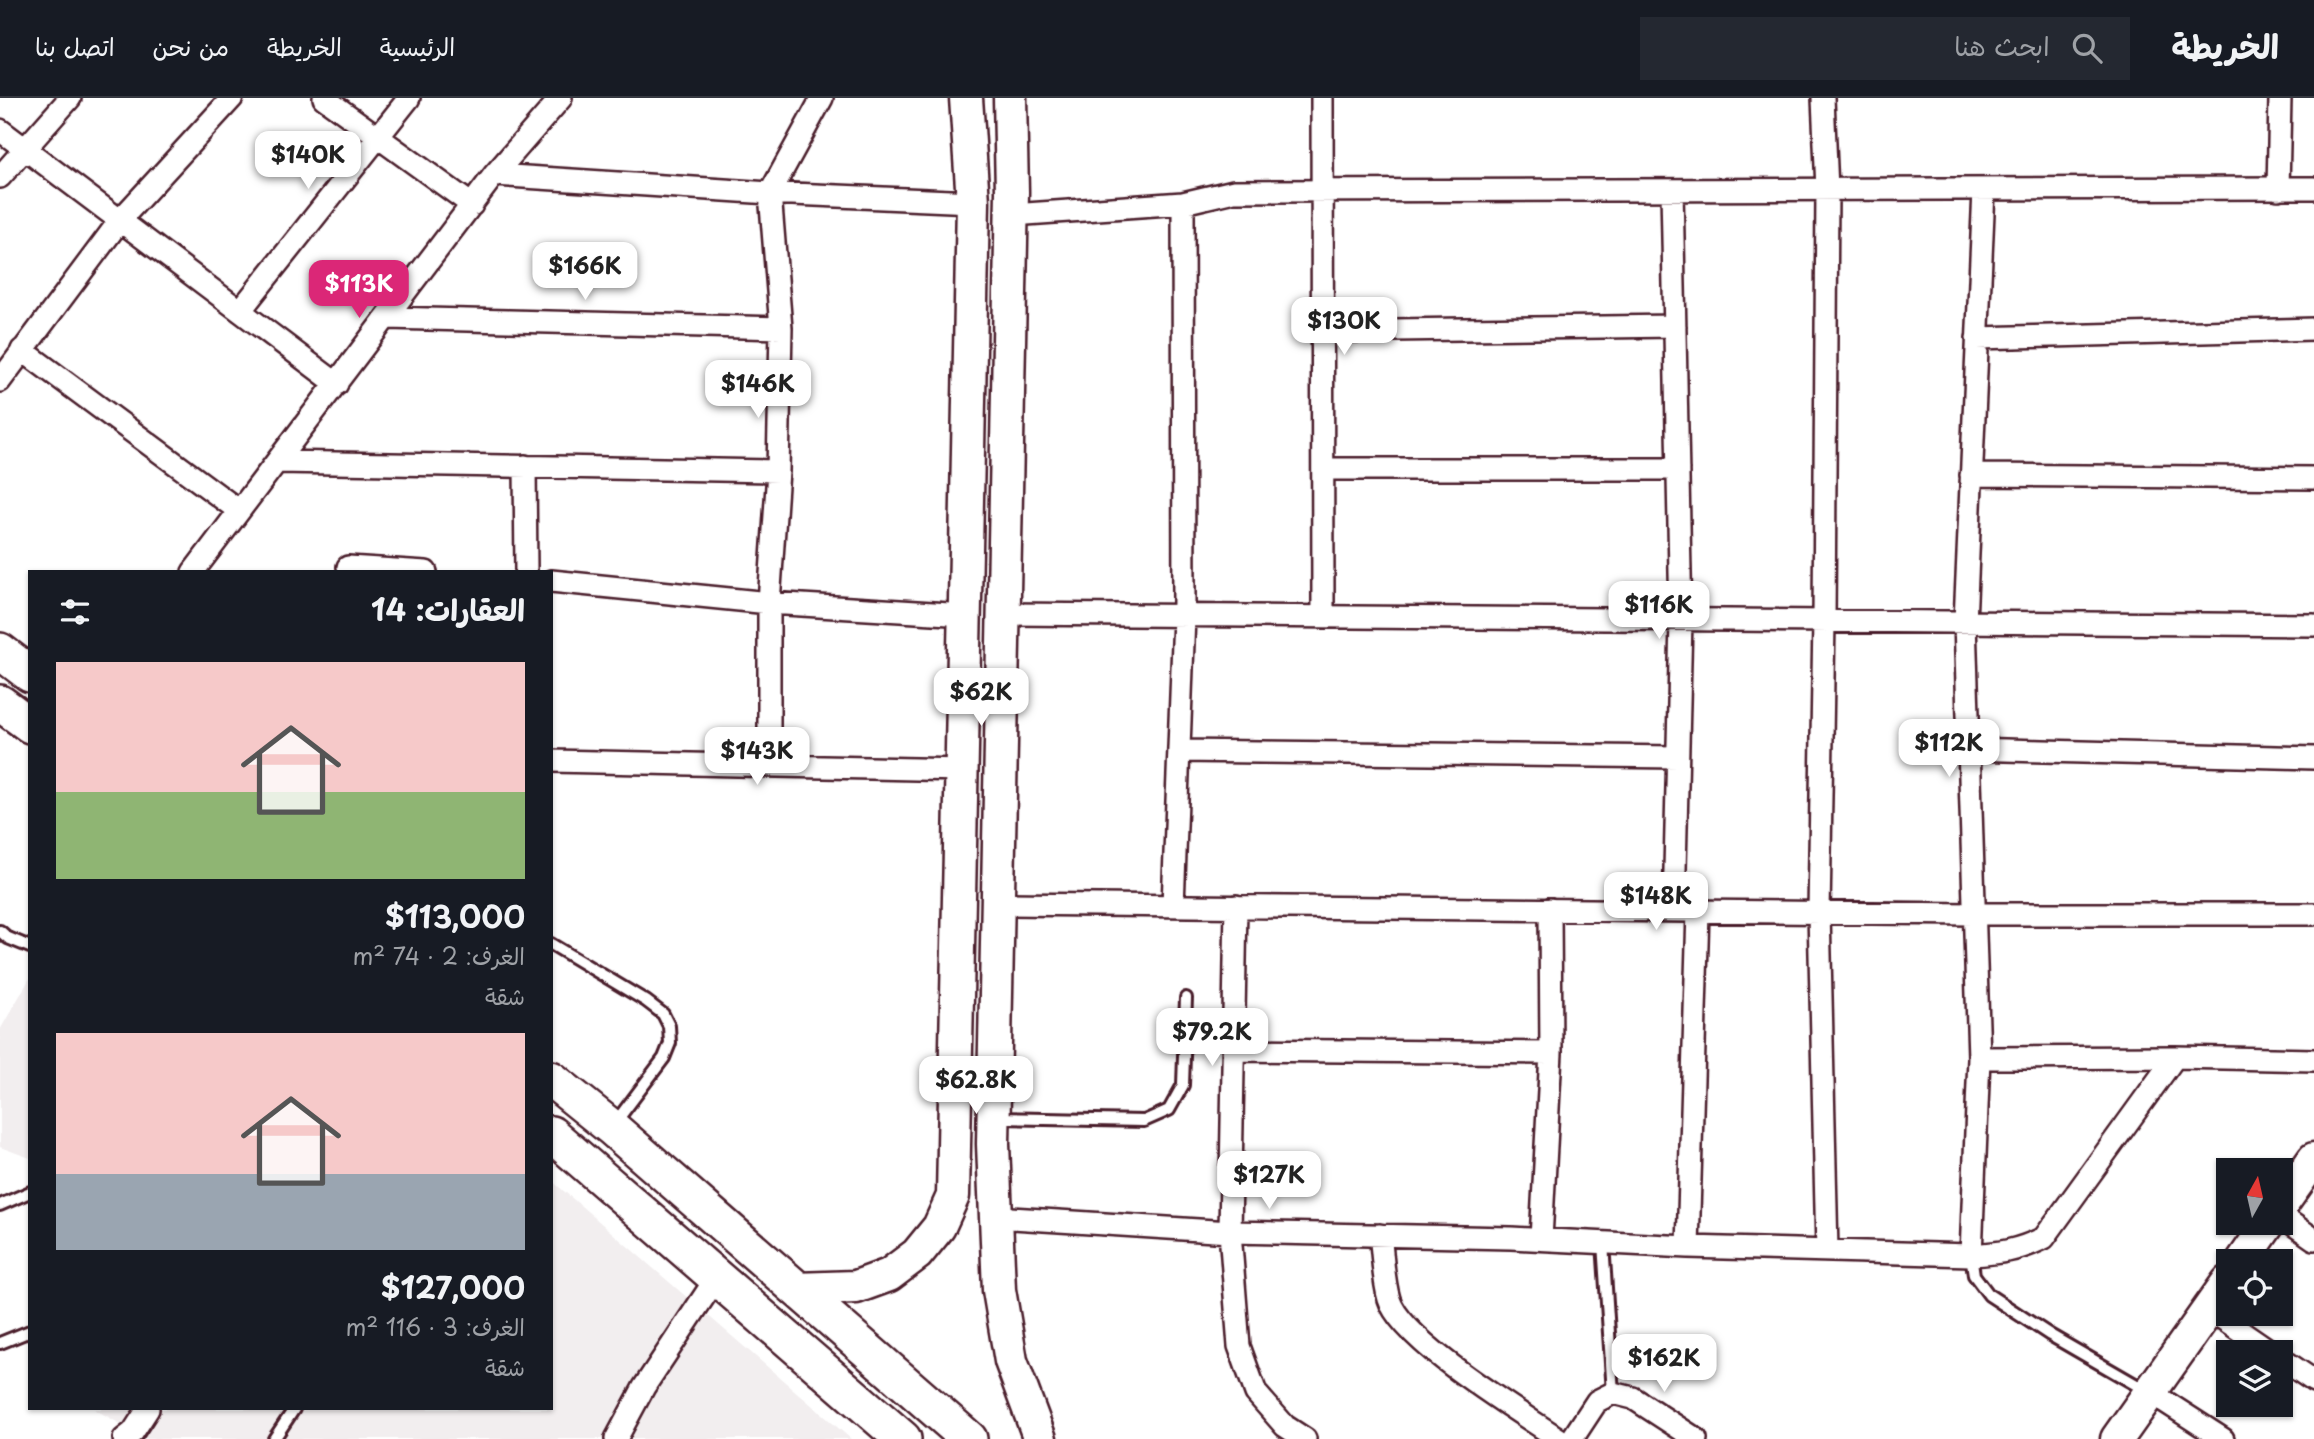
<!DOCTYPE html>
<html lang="ar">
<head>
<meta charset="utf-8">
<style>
  body { margin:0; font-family:"Playpen Sans","Playpen Sans Arabic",sans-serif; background:#242831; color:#f1f3f6; direction:rtl; height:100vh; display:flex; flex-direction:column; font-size:26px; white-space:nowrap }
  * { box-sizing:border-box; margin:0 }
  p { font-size:23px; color:#9ea1a6 }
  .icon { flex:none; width:38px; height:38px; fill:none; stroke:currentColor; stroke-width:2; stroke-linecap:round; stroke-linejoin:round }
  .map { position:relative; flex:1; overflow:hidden; direction:ltr }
  .drawer { position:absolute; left:28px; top:472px; width:525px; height:840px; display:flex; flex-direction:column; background:#171b24; border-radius:0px; box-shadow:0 2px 5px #0004; direction:rtl }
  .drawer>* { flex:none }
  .needle { width:46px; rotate:8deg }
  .fabs { position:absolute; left:2216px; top:1060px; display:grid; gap:14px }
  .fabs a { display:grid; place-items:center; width:77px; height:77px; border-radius:0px; background:#171b24; box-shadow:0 2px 5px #0004; font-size:35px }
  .price { position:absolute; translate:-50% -60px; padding:0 16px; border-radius:14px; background:#fff; color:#222; font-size:23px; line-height:46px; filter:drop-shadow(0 2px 4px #0008) }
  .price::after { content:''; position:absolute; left:50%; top:42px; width:21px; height:16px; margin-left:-10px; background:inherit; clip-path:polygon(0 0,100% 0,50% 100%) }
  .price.on { background:#db2777; color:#fff }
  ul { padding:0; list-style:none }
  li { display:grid; align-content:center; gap:14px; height:371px; padding:0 28px }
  li span { display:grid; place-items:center; height:217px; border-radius:0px; color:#555 }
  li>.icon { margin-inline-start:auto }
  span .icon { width:126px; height:126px; fill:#fffc; stroke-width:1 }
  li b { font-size:30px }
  h2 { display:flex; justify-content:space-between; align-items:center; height:84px; padding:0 28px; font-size:30px }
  header { display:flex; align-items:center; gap:42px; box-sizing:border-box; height:98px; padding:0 35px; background:#171b24; border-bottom:2px solid #363941 }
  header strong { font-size:33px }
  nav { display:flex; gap:38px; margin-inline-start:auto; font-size:24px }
  .search { width:490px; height:63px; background:#242831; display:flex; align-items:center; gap:18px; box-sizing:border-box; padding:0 24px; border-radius:0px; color:#9ea1a6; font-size:26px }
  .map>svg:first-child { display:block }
  .built { fill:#f2eeef }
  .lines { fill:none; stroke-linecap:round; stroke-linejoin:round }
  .lane-casing { stroke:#4a1f2b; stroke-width:16 }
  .street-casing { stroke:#4a1f2b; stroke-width:26 }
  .secondary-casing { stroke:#4a1f2b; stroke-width:37 }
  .primary-casing { stroke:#4a1f2b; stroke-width:40 }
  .lane { stroke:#fff; stroke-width:10 }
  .street { stroke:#fff; stroke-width:21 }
  .secondary { stroke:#fff; stroke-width:32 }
  .primary { stroke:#fff; stroke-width:35 }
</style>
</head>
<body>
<header>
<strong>الخريطة</strong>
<div class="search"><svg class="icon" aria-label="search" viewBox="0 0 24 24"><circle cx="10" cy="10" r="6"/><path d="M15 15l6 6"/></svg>ابحث هنا</div>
<nav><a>الرئيسية</a><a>الخريطة</a><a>من نحن</a><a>اتصل بنا</a></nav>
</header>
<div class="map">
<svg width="2314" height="1341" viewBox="0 0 2314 1341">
  <rect width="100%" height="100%" fill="#fff"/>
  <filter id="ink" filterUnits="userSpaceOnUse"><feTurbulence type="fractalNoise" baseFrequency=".0143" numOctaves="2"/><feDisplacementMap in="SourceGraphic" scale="14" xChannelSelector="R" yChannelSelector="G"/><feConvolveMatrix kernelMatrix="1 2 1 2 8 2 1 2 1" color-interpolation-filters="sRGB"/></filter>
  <g filter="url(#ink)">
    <path class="built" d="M30,880V1060L0,1049V932Z
      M551,1082L851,1341H147L94,1311H551Z"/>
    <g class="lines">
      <defs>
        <path id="lane" d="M0,833L8,840L30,849
          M551,846L646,903L663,916L669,928L670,945L664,960L615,1025
          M996,1020L1144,1023L1169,1012L1183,987L1186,900
          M0,1107L30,1094
          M1603,1145L1613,1295
          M1971,1157L1974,1177L1989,1197L2050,1237L2147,1293
          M0,1245L30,1233
          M274,1341L294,1311"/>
        <path id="street" d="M324,0L472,107
          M1322,0L1323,519
          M1823,0L1827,92L1824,523L1819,814L1827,1153
          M0,32L337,286
          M494,77L770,95L973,104
          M0,79L70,0
          M2278,91L2280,0
          M1672,92L1681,522L1674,813
          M1012,117L1183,105L1234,93L2314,90
          M240,213L409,0
          M387,220L781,230
          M1323,233L1675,228
          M1977,240L2314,231
          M22,252L238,412
          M0,283L121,121L232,0
          M278,364L778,373
          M525,368L526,474
          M1323,371H1678
          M1971,377L2314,380
          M348,469L426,474
          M193,474L494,77L561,0
          M551,483L769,505L966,517
          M1004,516L2314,527
          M1969,651L2314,660
          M1179,653L1677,659
          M551,663L963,672
          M769,668V505L778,373L781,230L770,95L822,0
          M998,806L1973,816H2314
          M1173,808L1184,518L1183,105
          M1236,808L1230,1134L1239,1248L1256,1295L1285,1328L1305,1341
          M1234,952L1551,955
          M1979,960L2175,959L2314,962
          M2280,1117L2314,1141
          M995,1119L1230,1134L1511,1140L1688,1149L1971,1157C2001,1155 2017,1153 2044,1140L2175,959
          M1380,1137C1383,1157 1383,1181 1389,1201C1401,1243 1520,1314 1559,1341
          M1541,1141L1551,955L1550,811
          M1688,1149L1698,813
          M1971,1157L1979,960L1965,524L1984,92
          M2209,1211L2273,1255
          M2280,1260L2314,1283
          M2150,1294L2223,1341
          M124,1341L133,1334L148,1311
          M616,1341L644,1289L717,1179
          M1572,1341L1597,1303L1613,1295L1633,1300L1696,1341"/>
        <path id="secondary" d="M1010,0L1012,94L993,1046L999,1192L1011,1263L1040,1341
          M2280,1109L2314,1061
          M2242,1164L2269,1125
          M796,1191L856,1189L889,1177L917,1156L939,1129L953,1098L973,104L966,0
          M2117,1341L2228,1184"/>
        <path id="primary" d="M0,553L30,576
          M0,605L30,627
          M551,981L612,1030L969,1341
          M551,1036L903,1341"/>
      </defs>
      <use href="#lane" class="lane-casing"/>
      <use href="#street" class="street-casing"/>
      <use href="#secondary" class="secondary-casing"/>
      <use href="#primary" class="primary-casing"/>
      <use href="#lane" class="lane"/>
      <use href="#street" class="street"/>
      <use href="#secondary" class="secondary"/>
      <use href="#primary" class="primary"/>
    </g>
  </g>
</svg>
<div class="fabs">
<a><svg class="needle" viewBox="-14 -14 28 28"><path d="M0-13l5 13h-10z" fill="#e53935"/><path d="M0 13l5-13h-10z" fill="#9ea1a6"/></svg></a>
<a><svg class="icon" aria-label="locate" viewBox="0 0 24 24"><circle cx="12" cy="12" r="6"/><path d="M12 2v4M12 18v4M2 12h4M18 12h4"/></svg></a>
<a><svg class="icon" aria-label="layers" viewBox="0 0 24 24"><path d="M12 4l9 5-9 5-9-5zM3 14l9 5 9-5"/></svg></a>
</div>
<b class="price" style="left:308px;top:93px">$140K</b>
<b class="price" style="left:585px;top:204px">$166K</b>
<b class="price on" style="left:359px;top:222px">$113K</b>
<b class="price" style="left:1344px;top:259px">$130K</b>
<b class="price" style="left:758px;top:322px">$146K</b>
<b class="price" style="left:1659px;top:543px">$116K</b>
<b class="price" style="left:981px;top:630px">$62K</b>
<b class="price" style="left:1949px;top:681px">$112K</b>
<b class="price" style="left:757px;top:689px">$143K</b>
<b class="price" style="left:1656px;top:834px">$148K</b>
<b class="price" style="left:1212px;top:970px">$79.2K</b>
<b class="price" style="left:976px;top:1018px">$62.8K</b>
<b class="price" style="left:1269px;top:1113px">$127K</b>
<b class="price" style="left:1664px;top:1296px">$162K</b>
<section class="drawer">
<h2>العقارات: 14<svg class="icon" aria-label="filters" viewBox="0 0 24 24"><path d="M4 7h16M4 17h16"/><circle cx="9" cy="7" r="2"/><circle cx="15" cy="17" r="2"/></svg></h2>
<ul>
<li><span style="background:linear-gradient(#f6c9c9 60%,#8fb573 0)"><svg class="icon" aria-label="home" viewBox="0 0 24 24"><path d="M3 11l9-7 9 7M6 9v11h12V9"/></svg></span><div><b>$113,000</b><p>الغرف: 2 · 74 m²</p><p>شقة</p></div></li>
<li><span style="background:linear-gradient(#f6c9c9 65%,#9aa5b1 0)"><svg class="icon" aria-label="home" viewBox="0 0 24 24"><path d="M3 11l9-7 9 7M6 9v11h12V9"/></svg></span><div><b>$127,000</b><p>الغرف: 3 · 116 m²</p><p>شقة</p></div></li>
</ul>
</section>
</div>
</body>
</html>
